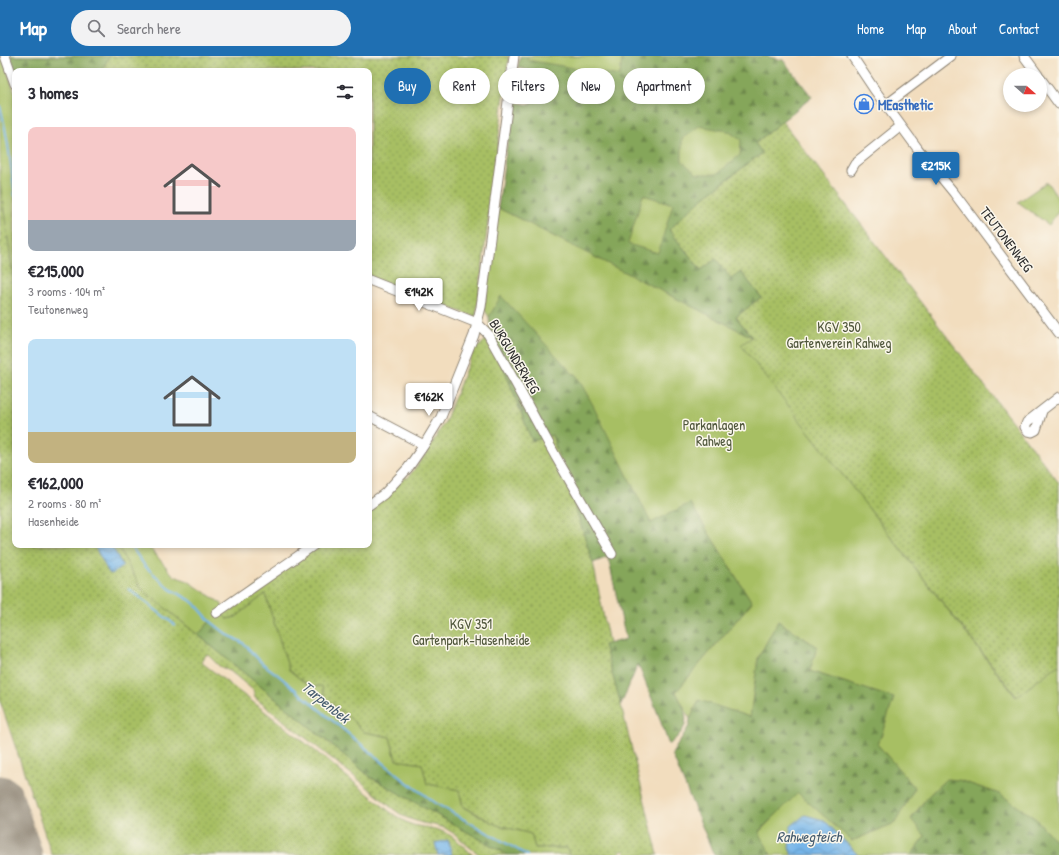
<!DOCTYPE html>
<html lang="en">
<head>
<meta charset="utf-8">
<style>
  body { margin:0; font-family:"Patrick Hand",sans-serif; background:#f2f2f3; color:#2b2b33; height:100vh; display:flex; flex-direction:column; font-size:15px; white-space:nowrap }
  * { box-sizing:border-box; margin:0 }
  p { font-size:13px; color:#7c7c81 }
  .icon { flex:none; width:22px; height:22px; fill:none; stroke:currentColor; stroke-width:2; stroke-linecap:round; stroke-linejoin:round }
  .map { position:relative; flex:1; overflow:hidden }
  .details { position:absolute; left:12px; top:12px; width:360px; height:480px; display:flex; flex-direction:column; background:#fff; border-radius:8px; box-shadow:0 2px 6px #0003 }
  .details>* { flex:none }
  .top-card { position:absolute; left:384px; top:12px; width:380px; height:36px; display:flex; gap:8px }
  .needle { width:26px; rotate:111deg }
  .controls { position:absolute; left:1003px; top:12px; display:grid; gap:8px }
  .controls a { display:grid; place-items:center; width:44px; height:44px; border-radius:50%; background:#fff; box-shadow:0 2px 6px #0003; font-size:20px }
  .price { position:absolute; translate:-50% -34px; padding:0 9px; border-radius:4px; background:#fff; color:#222; font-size:13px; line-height:26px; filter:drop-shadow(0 1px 2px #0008) }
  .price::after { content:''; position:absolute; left:50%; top:24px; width:12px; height:9px; margin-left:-6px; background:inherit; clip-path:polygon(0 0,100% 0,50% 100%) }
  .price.current { background:#1f6fb2; color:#fff }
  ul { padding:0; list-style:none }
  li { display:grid; align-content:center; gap:8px; height:212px; padding:0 16px }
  li span { display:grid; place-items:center; height:124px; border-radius:8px; color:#555 }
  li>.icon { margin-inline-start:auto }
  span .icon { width:72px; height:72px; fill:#fffc; stroke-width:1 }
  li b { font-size:17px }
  h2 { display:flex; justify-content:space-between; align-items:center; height:48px; padding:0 16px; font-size:17px }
  .chip { padding:0 14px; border-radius:18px; background:#fff; box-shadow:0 2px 6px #0003; font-size:14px; line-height:36px }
  .chip.current { background:#1f6fb2; color:#fff }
  header { display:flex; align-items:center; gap:24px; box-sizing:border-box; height:56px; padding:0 20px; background:#1f6fb2; color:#fff }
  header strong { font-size:19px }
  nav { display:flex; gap:22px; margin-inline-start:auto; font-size:14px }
  .search { width:280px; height:36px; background:#f2f2f3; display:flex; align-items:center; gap:10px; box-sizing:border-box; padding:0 14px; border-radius:22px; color:#7c7c81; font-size:15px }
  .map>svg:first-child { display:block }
  .grass { fill:url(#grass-dots); stroke:#697548 }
  .forest { fill:url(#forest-firs); stroke:#586842 }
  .park { fill:#a7bf64; stroke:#697548 }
  .water { fill:url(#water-waves); stroke:#50708a }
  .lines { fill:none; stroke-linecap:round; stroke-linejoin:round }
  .stream { stroke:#76b5e9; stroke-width:2 }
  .taxiway { stroke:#8e8474; stroke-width:19 }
  .runway { stroke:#8e8474; stroke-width:47 }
  .minor-casing { stroke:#8e8474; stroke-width:11 }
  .minor { stroke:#fff; stroke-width:9 }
  .labels { text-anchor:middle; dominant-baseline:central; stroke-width:3; stroke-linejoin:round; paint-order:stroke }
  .shop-label { font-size:14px; font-weight:bold; fill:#366cbe; stroke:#fbf7ec; text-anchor:start }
  .street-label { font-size:14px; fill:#2b2b2b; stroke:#fbf7ec }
  .park-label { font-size:14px; fill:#50573c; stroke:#fbf7ec }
  .water-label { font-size:15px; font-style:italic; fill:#455b6e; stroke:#fbf7ec }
</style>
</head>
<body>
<header>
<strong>Map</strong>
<div class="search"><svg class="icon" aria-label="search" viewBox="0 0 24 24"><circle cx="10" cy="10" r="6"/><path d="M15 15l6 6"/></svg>Search here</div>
<nav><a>Home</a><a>Map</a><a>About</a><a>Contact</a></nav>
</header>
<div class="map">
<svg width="1059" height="799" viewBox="0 0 1059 799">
  <defs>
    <pattern id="grass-dots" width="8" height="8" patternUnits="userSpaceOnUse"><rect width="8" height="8" fill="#a7bf64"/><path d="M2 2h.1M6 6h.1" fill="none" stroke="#889b53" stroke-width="1.8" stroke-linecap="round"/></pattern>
    <pattern id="forest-firs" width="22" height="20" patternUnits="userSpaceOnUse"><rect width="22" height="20" fill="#85a65a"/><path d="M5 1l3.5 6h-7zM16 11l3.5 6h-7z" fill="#6d874b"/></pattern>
    <pattern id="water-waves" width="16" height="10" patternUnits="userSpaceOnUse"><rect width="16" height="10" fill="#76b5e9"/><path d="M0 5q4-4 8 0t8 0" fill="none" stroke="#6193bd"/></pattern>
  </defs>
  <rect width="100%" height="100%" fill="#fbf7ec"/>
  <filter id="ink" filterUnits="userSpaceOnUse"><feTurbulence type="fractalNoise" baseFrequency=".025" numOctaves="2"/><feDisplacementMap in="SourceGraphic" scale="8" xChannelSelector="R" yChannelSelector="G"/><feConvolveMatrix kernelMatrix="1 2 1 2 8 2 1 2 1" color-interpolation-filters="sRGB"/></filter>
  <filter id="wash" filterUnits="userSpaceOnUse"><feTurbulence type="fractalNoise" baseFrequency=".012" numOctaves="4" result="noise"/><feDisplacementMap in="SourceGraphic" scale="16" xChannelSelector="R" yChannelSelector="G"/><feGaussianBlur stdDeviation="0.9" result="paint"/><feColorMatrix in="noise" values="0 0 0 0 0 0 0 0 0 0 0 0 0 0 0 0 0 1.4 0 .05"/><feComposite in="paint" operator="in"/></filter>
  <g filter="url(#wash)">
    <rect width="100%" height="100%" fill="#f2ddbe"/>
    <path class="grass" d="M10,0H509L476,261L430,245L369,221V15H15Z
      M782,65L1059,427V611L1058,609L1017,641L740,289L751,280L736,261L761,241L741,216L731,224L701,214L669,174L687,156L704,141L761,97L755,87Z
      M0,126L15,232V489H117L141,532L372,722L508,799H480L468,790L456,779L445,772L434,769L422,767L410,763L403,760L392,752L359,724L255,642L253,634L230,615L219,610L207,598L201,606L303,685L389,755C396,760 403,765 410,768C421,772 433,771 444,776C455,781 464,791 473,799H52L0,645Z
      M490,276L532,385L552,379L592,501L621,649L658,799H625L624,794L616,799H569L567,792H535L531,778L497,769L463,750L459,734L427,728L422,708L396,704L390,681L364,676L351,663L289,614L265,538L236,561L227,563L223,559V555L318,489H369V451L406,421L407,423L426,397L445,366L474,292L481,289Z"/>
    <path class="forest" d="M10,0H110L101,15H15Z
      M520,0H765L783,4L812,41L755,87L762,97L704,141L687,156L669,174L701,214L716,203L731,223L741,216L761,241L736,261L752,281L498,152L513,46L531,49L538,16L518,12Z
      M638,225L659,235L632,275L650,467L690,447L752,546L676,636C682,648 691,662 682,675C679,680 673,685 669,689L658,658L638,608L621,649L604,589L626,583L608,501L593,507L552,379L532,385L490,276L489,261L501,239L607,248Z
      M210,565L228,579L243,587L262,607L278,619L404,724L435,747L527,799H508L372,722L198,579Z
      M778,565L817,591L810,615L894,642L878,689L915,732L895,767L852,785L798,738L759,775L771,799H714L672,698L689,670L690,663L699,644L750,661L758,602Z
      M946,723L959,724L1000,738L1036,763L1059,789V799H911L925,780L911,764L927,741Z"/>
    <path class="park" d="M0,0H2L15,37V232L0,126Z
      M528,0H622L620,20L527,4Z
      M699,70L728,75L741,84L740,99L717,118H697L682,105V83Z
      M1047,126L1059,144V154L1049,169L1018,146Z
      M643,139L673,148L658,197L628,188Z
      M498,152L752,281L741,289L1016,641L1058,609L1059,611V789L1036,763L1000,738L959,724L946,723L927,741L911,763L925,780L911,799H858L824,764L789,792L792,799H771L759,776L798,737L852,785L895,767L915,732L878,689L894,642L810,615L817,591L778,565L758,602L750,661L699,644L690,663L676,636L752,546L690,447L651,467L593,349L575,317L574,319L501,240L489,261L484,253Z
      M117,489H147L174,520L188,525L222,548L223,559L227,563L236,561L265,538L289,614L310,631L322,630L325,642L351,663L364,676L390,681L396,704L422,708L427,728L459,734L463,751L497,769L531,778L535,792H567L569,799H527L435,747L404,724L278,619L262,607L243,587L228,579L210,565L198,579L141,532Z"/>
    <path class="water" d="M94,489H111L123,510L112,518L109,517Z
      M805,759L824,764L858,799H792L789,792L791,770Z
      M448,784L452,799H438L435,787Z"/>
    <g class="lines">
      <path class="stream" d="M0,50C8,79 11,110 15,140
        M130,489L145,510L170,533L190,544L197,550L210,565L228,579L243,587L262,607L278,619L404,724L422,737L435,747L527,799
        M129,533L175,569"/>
      <path class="taxiway" d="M0,789L11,799"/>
      <path class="runway" d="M0,743L19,799"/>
    </g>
  </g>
  <g filter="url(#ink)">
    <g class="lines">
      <defs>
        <path id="minor" d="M5,0L15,28
          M852,0L874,33L918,93L954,137L1059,277
          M1024,0L1038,19
          M1040,22L1059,48
          M886,49L951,0
          M851,114L855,107L901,70
          M369,224L477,267L488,278L515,326L556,401L612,498
          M1042,355L1036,374L1032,376L1028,375L1025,371L1027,366L1059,341
          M369,360L424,389
          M369,449L384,438L408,412L424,389L441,361L474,279L481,251L514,0
          M216,557L314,489"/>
      </defs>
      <use href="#minor" class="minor-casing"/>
      <use href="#minor" class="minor"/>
    </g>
  </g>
  <defs>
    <symbol id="shop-ring" viewBox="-11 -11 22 22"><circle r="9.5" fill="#fbf7ec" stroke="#3f7fe0" stroke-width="1.5"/><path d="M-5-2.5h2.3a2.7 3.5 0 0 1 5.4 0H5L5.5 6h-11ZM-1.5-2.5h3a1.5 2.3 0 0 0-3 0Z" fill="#3f7fe0"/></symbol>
  </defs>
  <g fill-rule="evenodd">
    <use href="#shop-ring" x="853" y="37" width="22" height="22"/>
  </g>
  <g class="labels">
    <g class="shop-label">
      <text x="878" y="48">MEasthetic</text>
    </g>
    <g class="street-label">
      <text transform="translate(1007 183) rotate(53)">TEUTONENWEG</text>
      <text transform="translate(515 300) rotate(59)">BURGUNDERWEG</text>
    </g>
    <g class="park-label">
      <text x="839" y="270">KGV 350<tspan x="839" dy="16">Gartenverein Rahweg</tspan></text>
      <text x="714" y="368">Parkanlagen<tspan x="714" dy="16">Rahweg</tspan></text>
      <text x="471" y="567">KGV 351<tspan x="471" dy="16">Gartenpark-Hasenheide</tspan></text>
    </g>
    <g class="water-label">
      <text transform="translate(326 646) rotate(39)">Tarpenbek</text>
      <text x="809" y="780">Rahwegteich</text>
    </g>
  </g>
</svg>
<div class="controls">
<a><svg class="needle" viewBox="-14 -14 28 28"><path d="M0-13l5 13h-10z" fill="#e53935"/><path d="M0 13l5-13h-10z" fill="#7c7c81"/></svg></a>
</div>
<b class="price current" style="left:936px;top:130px">€215K</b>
<b class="price" style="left:419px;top:256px">€142K</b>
<b class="price" style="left:429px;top:361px">€162K</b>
<div class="top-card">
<a class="chip current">Buy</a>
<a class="chip">Rent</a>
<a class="chip">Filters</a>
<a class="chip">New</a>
<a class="chip">Apartment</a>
</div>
<section class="details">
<h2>3 homes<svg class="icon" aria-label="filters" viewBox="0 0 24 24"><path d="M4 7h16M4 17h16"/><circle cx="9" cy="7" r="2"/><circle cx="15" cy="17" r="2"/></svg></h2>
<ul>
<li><span style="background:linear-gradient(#f6c9c9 75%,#9aa5b1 0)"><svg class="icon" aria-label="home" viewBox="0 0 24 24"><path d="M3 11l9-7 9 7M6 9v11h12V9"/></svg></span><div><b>€215,000</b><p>3 rooms · 104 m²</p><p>Teutonenweg</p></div></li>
<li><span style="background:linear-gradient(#bfe0f5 75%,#c2b280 0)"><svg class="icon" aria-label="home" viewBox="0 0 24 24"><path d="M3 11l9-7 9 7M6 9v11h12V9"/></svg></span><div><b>€162,000</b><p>2 rooms · 80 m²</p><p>Hasenheide</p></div></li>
</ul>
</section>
</div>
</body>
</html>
